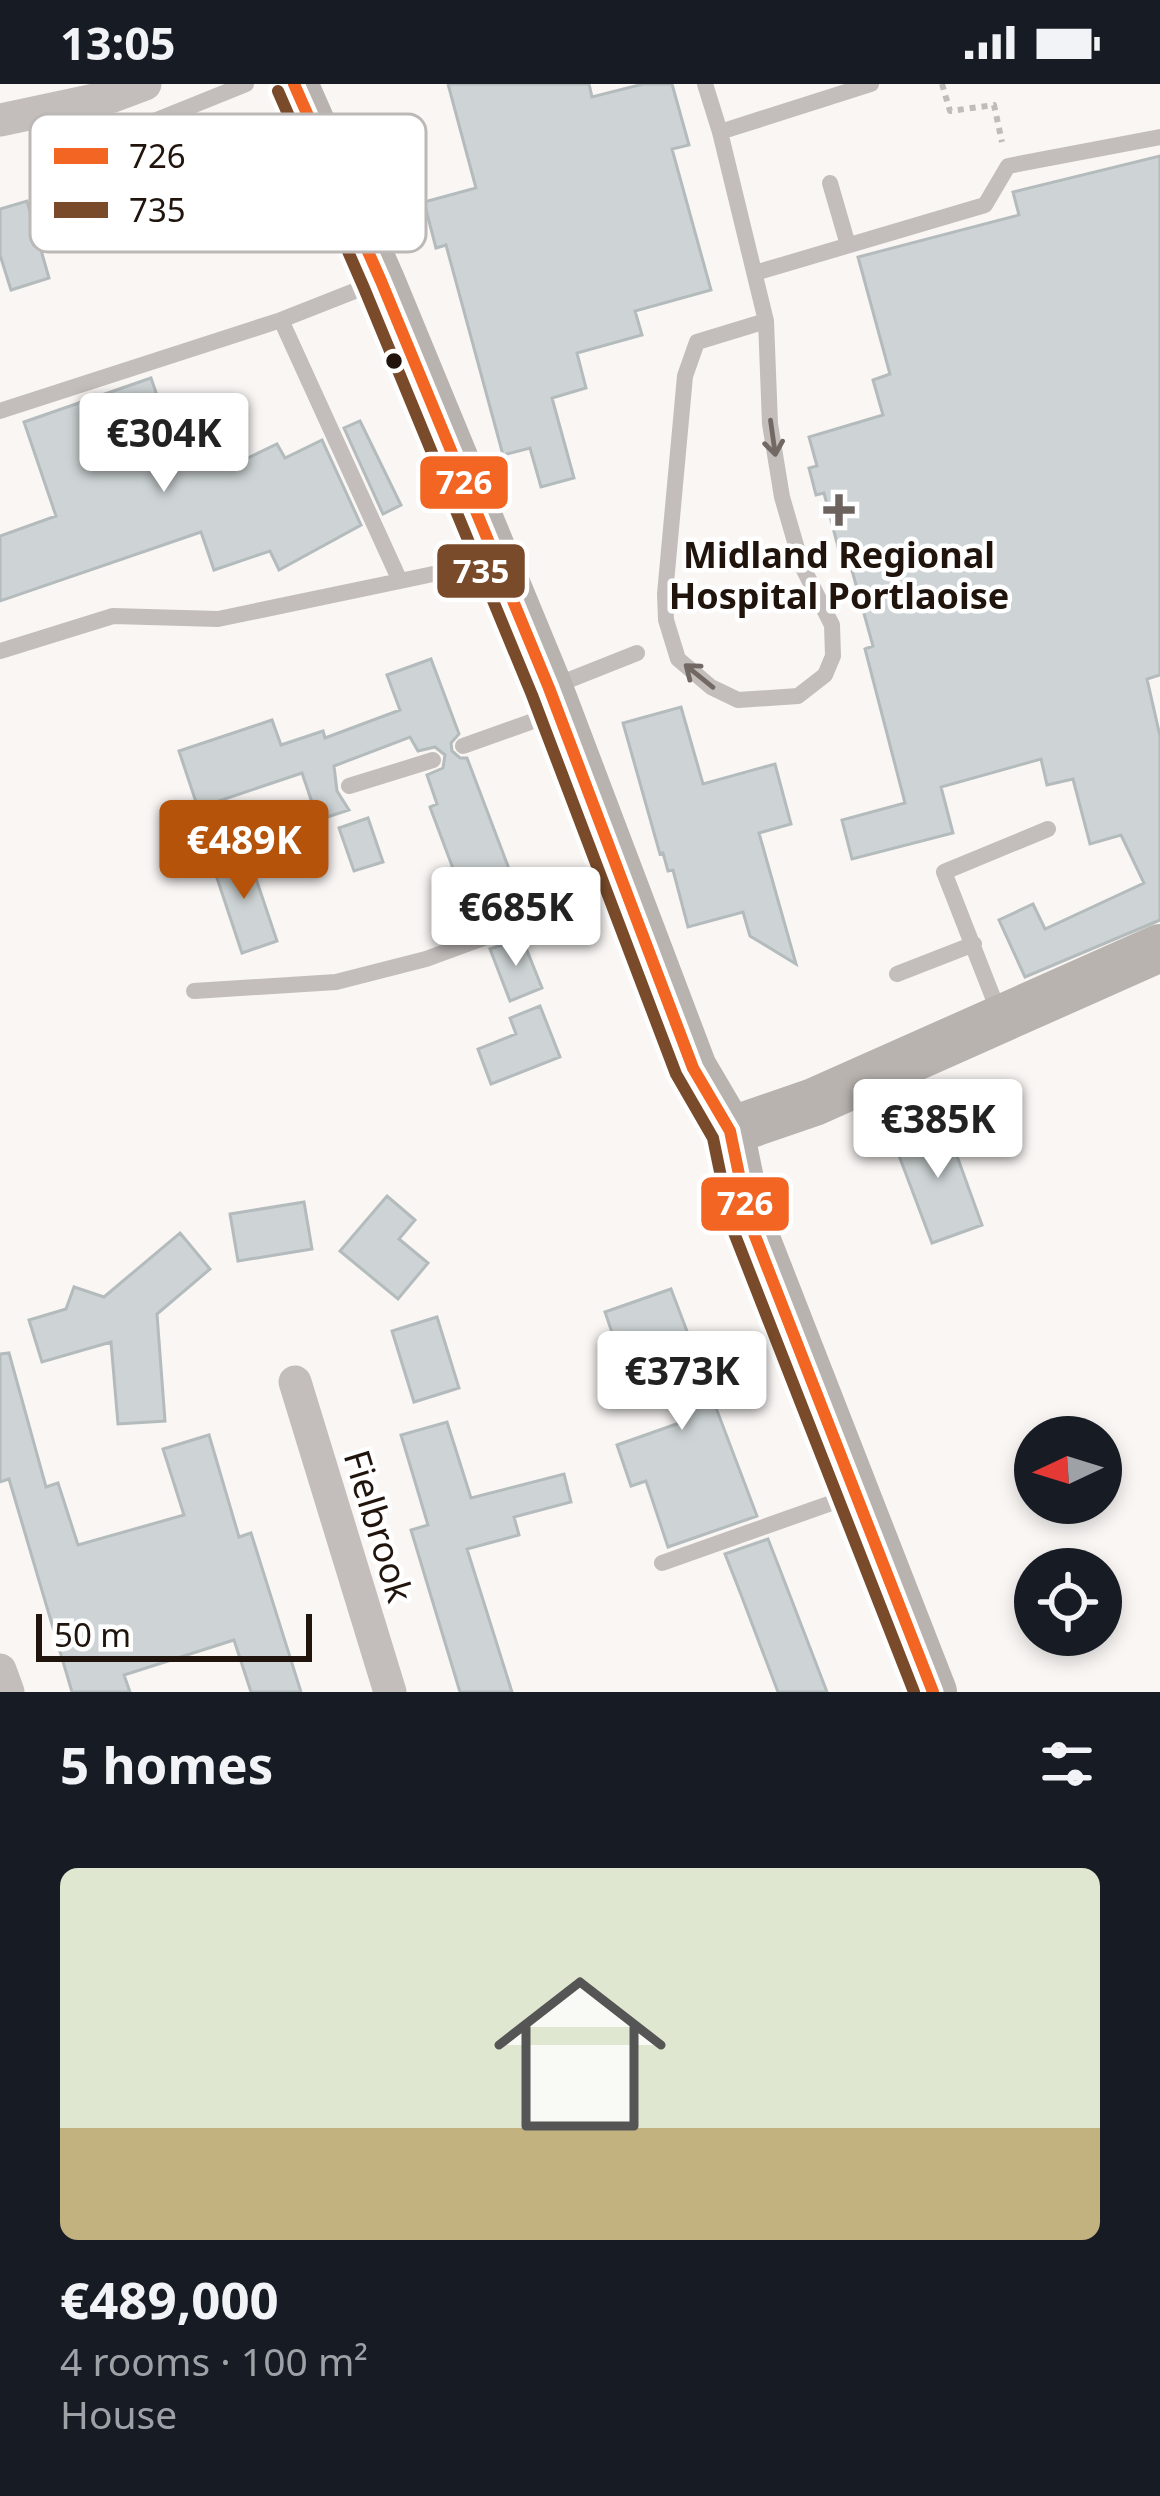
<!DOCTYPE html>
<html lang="en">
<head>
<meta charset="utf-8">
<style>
  body { margin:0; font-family:"Noto Sans",sans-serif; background:#20242c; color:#f1f3f6; height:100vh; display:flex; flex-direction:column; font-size:45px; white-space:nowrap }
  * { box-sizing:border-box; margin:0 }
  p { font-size:39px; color:#9ea1a6 }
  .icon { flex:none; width:66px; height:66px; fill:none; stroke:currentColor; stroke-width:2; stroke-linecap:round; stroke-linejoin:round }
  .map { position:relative; height:1608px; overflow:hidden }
  .side { display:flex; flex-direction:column; background:#171b24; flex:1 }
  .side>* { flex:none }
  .needle { width:78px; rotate:266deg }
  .tools { position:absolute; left:1014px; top:1332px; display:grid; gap:24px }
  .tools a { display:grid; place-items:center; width:108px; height:108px; border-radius:50%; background:#171b24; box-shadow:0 6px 18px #0003; font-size:60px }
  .scale { position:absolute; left:36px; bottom:30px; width:276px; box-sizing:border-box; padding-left:12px; border:6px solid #20140d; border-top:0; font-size:33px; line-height:42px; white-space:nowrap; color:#20140d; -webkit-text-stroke:9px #fff; paint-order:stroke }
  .price { position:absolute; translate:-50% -102px; padding:0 27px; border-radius:12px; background:#fff; color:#222; font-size:39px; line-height:78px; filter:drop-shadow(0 3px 6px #0008) }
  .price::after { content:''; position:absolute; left:50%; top:72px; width:36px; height:27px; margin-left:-18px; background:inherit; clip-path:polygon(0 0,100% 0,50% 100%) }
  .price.current { background:#b45309; color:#fff }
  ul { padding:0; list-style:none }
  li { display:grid; align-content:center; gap:24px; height:636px; padding:0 60px }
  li+li { border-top:3px solid #363941 }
  li span { display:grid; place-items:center; height:372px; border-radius:18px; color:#555 }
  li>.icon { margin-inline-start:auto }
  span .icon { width:216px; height:216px; fill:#fffc; stroke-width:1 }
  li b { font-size:51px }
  h2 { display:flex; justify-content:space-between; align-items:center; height:144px; padding:0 60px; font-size:51px }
  .status { display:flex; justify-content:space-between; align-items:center; height:84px; padding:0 60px; background:#171b24; direction:ltr }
  .status svg { height:33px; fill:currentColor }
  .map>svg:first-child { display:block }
  .building { fill:#ced4d5; stroke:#b4bbbc; stroke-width:3 }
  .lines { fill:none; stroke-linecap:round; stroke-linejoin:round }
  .path { stroke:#c0bcba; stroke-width:6; stroke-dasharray:6 6; stroke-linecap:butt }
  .lane { stroke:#c3bebb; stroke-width:16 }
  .street { stroke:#c3bebb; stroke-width:33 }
  .secondary { stroke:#b8b3af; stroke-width:48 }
  .bus-1-casing { stroke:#fff; stroke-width:21 }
  .bus-2-casing { stroke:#fff; stroke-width:21 }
  .bus-1 { stroke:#f26522; stroke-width:12 }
  .bus-2 { stroke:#7a4b2a; stroke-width:12 }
  .oneway { stroke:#726964 }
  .bus-dot { fill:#20140d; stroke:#fff; stroke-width:4.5 }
  .poi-dot { fill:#6c635e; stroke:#fff; stroke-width:4.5 }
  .labels { text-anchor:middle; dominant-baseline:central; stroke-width:9; stroke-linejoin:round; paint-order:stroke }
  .poi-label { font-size:36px; font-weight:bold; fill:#20140d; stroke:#fff }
  .street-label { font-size:36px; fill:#20140d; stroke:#fff }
  .key { fill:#fff; stroke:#bcb8b6; stroke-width:3 }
  .key-label { font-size:33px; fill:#20140d }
  .line-badge { stroke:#fff; stroke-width:4.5 }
  .badge-label { font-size:33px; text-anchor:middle; font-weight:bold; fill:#fff }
</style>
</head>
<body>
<div class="status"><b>13:05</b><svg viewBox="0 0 49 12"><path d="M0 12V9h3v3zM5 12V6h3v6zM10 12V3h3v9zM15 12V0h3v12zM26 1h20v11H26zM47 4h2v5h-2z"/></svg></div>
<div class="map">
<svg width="1160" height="1608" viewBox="0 0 1160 1608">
  <rect width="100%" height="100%" fill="#f9f6f4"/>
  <path class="building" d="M448,0H589L592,13L643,0H672L689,61L672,65L711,206L635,227L642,251L577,269L586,304L552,314L574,394L541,403L530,364L503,371L446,161L436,164L424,118L476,104Z
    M1160,72V591L1147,595L1160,652V836L1025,893L999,836L1033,820L1045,845L1144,799L1121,751L1090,760L1073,695L1047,701L1041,675L941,703L953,749L852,775L842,736L905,719L865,565L873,562L845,461L838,463L824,409L816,411L809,384L817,382L809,353L883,331L873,296L890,290L858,173L1019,131L1013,108Z
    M27,117L49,194L11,206L0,171V125Z
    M151,294L178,372L220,357L229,383L277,360L285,374L322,356L361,441L279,486L270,467L214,486L201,448L0,517V452L56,432L24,338Z
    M360,337L401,421L383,430L344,344Z
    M431,575L459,650L451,659L452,667L460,674H467L514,798L527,793L538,821L475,843L430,723L437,720L427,691L443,684L445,671L435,663L418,667L410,653L334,682L337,707L349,726L318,736L302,689L198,724L179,667L272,636L281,661L323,647L325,654L400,626L387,591Z
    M681,623L703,700L775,680L791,740L759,749L796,880L750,852L743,828L688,843L673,786L668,787L663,769L660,770L623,639Z
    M368,734L383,778L354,787L339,744Z
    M247,768L277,857L242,869L212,779Z
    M522,854L542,904L510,917L490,865Z
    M540,922L560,973L491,1000L478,965L516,950L510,934Z
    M936,1030L948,1063L953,1061L982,1141L932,1159L898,1069L912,1064L904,1041Z
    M387,1112L415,1136L399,1155L428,1179L398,1215L340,1167Z
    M304,1118L312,1165L238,1177L230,1130Z
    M180,1149L210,1185L157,1230L165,1337L118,1340L111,1258L42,1278L29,1236L66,1225L74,1203L104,1213Z
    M671,1205L757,1432L668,1463L646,1397L631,1402L617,1361L685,1337L665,1280L658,1282L648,1252L617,1263L605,1228Z
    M437,1233L459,1304L414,1318L392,1247Z
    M9,1269L46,1403L58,1399L78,1461L184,1431L163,1365L209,1351L239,1453L251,1449L301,1608H251L234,1556L124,1591L130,1608H72L9,1395L0,1398V1270Z
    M447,1338L471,1414L564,1390L571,1418L514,1433L519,1451L467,1465L512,1608H460L411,1446L428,1441L401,1351Z
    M768,1455L782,1491L827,1608H778L740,1508L725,1470Z"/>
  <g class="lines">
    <path class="path" d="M942,0L950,27L994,21L1002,58"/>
    <path class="lane" d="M705,0L720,48
      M127,48L246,0
      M830,99L848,161
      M755,189L985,121L1008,82L1160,53
      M380,197L281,236L400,497L490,478
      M766,237L697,258L685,292L665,510L666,536L678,575L711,603L738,616L798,612L825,591L833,572L832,541L802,482L782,413L770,340L766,237L720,48L871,0
      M0,327L281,236
      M0,567L113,532L218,535L400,497
      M554,602L637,569
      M463,662L553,630
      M349,702L433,676
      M897,890L974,860
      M194,907L336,898L426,875L623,803
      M1001,934L944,788L1048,745
      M662,1479L854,1411"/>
    <path class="street" d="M0,36L113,12L145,0
      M295,1298L390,1608
      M0,1586L8,1608"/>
    <path class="secondary" d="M294,0L381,197L549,604L693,984L730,1047L748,1134L933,1608
      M730,1047L814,1018L1160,864"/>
    <defs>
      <path id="bus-1" d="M294,0L381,197L549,604L693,984L730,1047L748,1134L933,1608"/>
      <path id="bus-2" d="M278,7L364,204L532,611L676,990L713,1054L731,1141L914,1608"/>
    </defs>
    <use href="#bus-1" class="bus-1-casing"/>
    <use href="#bus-2" class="bus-2-casing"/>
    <use href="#bus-1" class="bus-1"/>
    <use href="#bus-2" class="bus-2"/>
  </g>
  <defs><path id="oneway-shaft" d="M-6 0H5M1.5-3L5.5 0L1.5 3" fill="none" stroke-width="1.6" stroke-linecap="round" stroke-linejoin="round" transform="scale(3)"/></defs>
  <g class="oneway">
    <use href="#oneway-shaft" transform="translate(773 354) rotate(82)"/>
    <use href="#oneway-shaft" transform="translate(699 592) rotate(-141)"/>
  </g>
  <circle class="bus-dot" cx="394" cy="277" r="10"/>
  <path class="poi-dot" d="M833 408h12v12h12v12h-12v12h-12v-12h-12v-12h12z"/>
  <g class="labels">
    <g class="poi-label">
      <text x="839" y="470">Midland Regional<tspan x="839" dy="41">Hospital Portlaoise</tspan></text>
    </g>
    <g class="street-label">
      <text transform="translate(379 1442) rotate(73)">Fielbrook</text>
    </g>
  </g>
  <rect x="30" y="30" width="396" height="138" rx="18" class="key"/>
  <rect x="54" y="64" width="54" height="16" fill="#f26522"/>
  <rect x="54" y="118" width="54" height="16" fill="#7a4b2a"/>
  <g class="key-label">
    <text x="129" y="84">726</text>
    <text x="129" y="138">735</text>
  </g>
  <g class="line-badge">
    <rect x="418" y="370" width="92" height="57" rx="12" fill="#f26522"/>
    <rect x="435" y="458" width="92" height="58" rx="12" fill="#7a4b2a"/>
    <rect x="699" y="1091" width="92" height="58" rx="12" fill="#f26522"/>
  </g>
  <g class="badge-label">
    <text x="464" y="410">726</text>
    <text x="481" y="499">735</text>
    <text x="745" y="1131">726</text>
  </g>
</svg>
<div class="tools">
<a><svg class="needle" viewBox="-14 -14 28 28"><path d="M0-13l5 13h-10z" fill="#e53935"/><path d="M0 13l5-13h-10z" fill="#9ea1a6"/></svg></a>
<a><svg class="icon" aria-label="locate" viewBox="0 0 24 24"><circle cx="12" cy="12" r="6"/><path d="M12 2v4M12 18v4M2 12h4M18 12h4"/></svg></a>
</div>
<div class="scale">50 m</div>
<b class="price" style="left:164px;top:411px">€304K</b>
<b class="price current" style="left:244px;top:818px">€489K</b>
<b class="price" style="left:516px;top:885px">€685K</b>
<b class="price" style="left:938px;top:1097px">€385K</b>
<b class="price" style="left:682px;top:1349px">€373K</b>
</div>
<section class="side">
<h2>5 homes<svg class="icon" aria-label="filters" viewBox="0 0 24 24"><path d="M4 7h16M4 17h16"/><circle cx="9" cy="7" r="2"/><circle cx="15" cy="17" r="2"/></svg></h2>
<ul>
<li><span style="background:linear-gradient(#dfe7d0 70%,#c2b280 0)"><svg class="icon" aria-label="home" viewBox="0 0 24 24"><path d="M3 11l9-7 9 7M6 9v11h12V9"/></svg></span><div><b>€489,000</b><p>4 rooms · 100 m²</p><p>House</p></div></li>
</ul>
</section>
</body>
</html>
